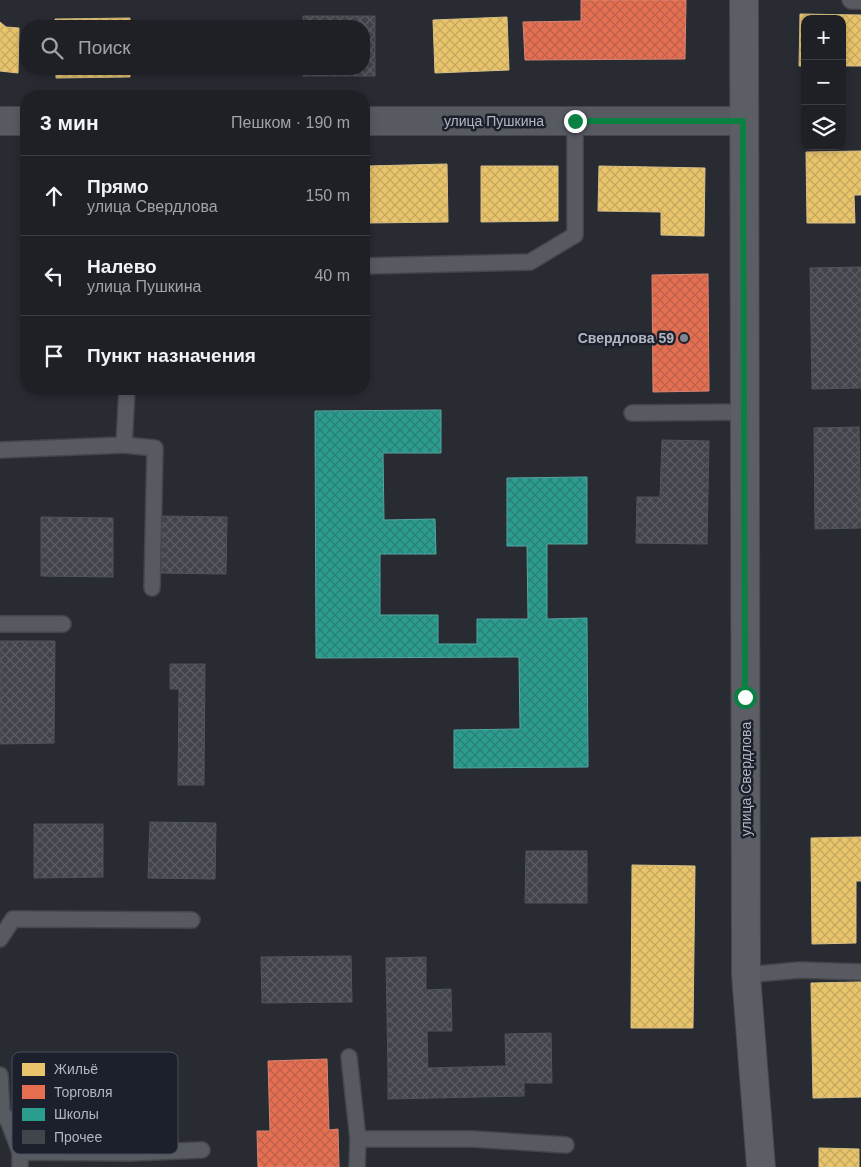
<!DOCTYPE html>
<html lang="ru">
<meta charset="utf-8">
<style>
:root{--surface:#1e2026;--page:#2b2d32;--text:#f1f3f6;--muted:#a1a3a7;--line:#3c3e43}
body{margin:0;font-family:Helvetica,sans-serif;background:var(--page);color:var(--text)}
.controls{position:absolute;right:15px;top:15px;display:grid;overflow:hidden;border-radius:10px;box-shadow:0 2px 8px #0003}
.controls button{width:45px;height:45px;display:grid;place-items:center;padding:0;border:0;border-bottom:1px solid var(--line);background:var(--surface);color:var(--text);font:25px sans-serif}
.stop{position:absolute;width:15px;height:15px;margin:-11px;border:4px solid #0b8043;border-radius:50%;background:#fff}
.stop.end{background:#0b8043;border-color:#fff;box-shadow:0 1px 5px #0008}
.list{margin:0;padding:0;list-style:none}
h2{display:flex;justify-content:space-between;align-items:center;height:65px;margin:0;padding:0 20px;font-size:21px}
h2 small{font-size:16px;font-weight:400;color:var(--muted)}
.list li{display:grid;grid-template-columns:32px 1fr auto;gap:15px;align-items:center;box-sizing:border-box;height:80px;padding:0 20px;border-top:1px solid var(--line)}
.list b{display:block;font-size:19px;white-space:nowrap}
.list p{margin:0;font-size:16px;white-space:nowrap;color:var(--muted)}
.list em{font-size:16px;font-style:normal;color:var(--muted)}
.icon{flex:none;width:28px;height:28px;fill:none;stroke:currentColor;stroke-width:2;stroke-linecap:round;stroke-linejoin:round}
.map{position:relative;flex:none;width:861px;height:1167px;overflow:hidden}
.search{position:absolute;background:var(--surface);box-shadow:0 2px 8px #0003;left:20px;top:20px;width:350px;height:55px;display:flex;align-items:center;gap:12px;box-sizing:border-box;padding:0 18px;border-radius:20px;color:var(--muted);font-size:19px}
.panel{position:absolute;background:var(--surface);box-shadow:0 2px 8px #0003;left:20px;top:90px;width:350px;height:305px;border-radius:20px}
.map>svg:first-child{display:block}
.homes{fill:url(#homes-cross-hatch);stroke:#d8c085}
.shops{fill:url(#shops-cross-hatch);stroke:#d78473}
.schools{fill:url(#schools-cross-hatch);stroke:#53a49f}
.building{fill:url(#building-cross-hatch);stroke:#4f535a}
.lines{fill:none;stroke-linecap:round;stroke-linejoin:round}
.lane-casing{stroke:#44464c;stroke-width:18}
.street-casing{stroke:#44464c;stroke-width:30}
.secondary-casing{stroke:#44464c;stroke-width:30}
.lane{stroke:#575a61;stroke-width:15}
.street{stroke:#575a61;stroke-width:28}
.secondary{stroke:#5c5e65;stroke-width:28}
.route{stroke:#0b8043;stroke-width:6}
.poi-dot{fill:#828590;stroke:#1c202c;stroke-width:2}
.labels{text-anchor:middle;stroke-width:5;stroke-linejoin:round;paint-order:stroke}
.street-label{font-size:14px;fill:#b2b6c3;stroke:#1c202c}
.poi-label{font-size:14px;font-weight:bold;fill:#b2b6c3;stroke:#1c202c;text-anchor:end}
.key{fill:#1c202c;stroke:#494d59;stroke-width:1}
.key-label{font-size:14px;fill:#b2b6c3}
</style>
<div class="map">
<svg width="861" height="1167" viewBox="0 0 861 1167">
<defs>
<pattern id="homes-cross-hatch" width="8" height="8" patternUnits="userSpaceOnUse" patternTransform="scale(1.25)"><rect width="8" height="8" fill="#e9c46a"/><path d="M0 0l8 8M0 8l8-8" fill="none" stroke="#c5a860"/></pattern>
<pattern id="shops-cross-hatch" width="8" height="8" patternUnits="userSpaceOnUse" patternTransform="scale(1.25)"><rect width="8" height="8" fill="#e76f51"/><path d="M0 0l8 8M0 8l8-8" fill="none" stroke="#ba614b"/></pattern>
<pattern id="schools-cross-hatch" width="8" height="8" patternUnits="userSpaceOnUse" patternTransform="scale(1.25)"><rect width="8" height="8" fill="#2a9d8f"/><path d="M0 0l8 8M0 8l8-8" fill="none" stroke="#2d7e76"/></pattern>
<pattern id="building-cross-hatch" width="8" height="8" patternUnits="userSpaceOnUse" patternTransform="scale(1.25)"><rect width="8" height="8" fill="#42444b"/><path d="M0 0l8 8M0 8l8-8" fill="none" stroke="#5b5d63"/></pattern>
</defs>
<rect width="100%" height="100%" fill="#282b32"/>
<g class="homes">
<polygon points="800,14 861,15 861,66 842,66 842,19 805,19 805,66 799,66"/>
<polygon points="507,17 509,70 435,73 433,20"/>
<polygon points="130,18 130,26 55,26 55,19"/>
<polygon points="0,22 6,27 19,28 18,73 0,71"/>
<polygon points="56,69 130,69 130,77 56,78"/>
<polygon points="861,151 861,195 854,195 855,223 807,223 806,152"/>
<polygon points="447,164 448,222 368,223 367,166"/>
<polygon points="481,166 558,166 558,221 481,222"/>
<polygon points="599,166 705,168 704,236 661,235 661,212 598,211"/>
<polygon points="861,837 861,881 856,881 856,943 812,944 811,838"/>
<polygon points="632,865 695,866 693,1028 631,1028"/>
<polygon points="861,982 861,1097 813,1098 811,983"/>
<polygon points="819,1148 859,1149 859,1167 819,1167"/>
</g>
<g class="shops">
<polygon points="581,0 686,0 685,59 525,60 523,22 581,21"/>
<polygon points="708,274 709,391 653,392 652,275"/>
<polygon points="327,1059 329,1130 338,1129 339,1167 258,1167 257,1131 270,1131 268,1061"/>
</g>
<polygon class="schools" points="441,410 441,453 383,453 384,520 435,519 436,554 380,554 380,615 438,615 438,644 477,644 477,619 528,619 527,546 507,546 507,478 587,477 587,544 547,544 547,619 587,618 588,767 454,768 454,730 520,729 519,657 316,658 315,411"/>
<g class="building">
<polygon points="303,16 375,16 375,76 303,76 303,69 364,69 364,26 303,26"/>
<polygon points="255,23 255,26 185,26 185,24"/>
<polygon points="186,69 255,69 256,73 186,74"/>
<polygon points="861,267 861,388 812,389 810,268"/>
<polygon points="859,427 861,528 815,529 814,428"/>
<polygon points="662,440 709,441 707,544 636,543 637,497 660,497"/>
<polygon points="161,516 227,517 226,574 160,573"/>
<polygon points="41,517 113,518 113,577 41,576"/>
<polygon points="0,641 55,641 54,743 0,744"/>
<polygon points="170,664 205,664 204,785 178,785 179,689 170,689"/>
<polygon points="150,822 216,823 215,879 148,878"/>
<polygon points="34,824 103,824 103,877 34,878"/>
<polygon points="526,851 587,851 587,903 525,903"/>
<polygon points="351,956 352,1002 262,1003 261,957"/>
<polygon points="426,957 426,990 451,989 452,1031 427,1031 428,1073 388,1074 386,958"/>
<polygon points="551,1033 552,1083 524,1083 524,1096 388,1099 388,1074 428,1073 428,1068 506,1066 505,1034"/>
</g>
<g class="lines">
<defs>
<g id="lane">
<polyline points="850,0 851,1 861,1"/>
<polyline points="364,266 530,262 575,235 575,121"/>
<polyline points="632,413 744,412"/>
<polyline points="124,445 155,448 152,588"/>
<polyline points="0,450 124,445 127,389"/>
<polyline points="0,624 63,624"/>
<polyline points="0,939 13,919 192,920"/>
<polyline points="746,975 799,970 861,972"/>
<polyline points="349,1057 358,1139 357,1167"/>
<polyline points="0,1075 2,1112 9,1123 20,1152"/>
<polyline points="358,1139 473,1139 566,1145"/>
<polyline points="20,1167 20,1152 130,1153 202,1150"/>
</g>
<g id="street">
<polyline points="0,121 26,121"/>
<polyline points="364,121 743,121"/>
</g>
<polyline id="secondary" points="744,0 746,975 761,1167"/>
</defs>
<use href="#lane" class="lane-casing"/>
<use href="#street" class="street-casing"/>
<use href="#secondary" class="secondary-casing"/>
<use href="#lane" class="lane"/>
<use href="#street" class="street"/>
<use href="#secondary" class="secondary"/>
</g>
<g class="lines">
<polyline class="route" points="575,121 743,121 745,697"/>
</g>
<circle class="poi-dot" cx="684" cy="338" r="5"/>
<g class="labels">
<g class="street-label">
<text x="494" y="126">улица Пушкина</text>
<text transform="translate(746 779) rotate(-90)" y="5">улица Свердлова</text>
</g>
<g class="poi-label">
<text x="674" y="343">Свердлова 59</text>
</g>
</g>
<rect x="12" y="1052" width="166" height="102" rx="8" class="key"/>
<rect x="22" y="1063" width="23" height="13" fill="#e9c46a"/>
<rect x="22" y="1085" width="23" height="14" fill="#e76f51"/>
<rect x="22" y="1108" width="23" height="13" fill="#2a9d8f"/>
<rect x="22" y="1130" width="23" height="14" fill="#42444b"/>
<g class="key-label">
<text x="54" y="1074">Жильё</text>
<text x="54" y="1097">Торговля</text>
<text x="54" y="1119">Школы</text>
<text x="54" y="1142">Прочее</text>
</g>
</svg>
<div class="controls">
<button>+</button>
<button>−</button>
<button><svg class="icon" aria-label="layers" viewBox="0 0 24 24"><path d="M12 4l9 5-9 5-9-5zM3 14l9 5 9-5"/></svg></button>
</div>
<div class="stop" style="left:745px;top:697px"></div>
<div class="stop end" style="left:575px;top:121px"></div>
<div class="search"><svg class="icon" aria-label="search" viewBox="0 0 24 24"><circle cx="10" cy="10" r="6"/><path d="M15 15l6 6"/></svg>Поиск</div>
<section class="panel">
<h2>3 мин<small>Пешком · 190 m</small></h2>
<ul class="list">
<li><svg class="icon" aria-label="ahead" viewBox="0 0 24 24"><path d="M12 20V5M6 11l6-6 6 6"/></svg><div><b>Прямо</b><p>улица Свердлова</p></div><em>150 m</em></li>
<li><svg class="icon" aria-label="left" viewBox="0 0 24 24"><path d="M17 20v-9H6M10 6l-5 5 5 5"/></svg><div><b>Налево</b><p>улица Пушкина</p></div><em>40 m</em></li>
<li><svg class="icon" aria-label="arrive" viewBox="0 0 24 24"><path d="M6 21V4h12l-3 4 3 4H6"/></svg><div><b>Пункт назначения</b></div></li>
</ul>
</section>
</div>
